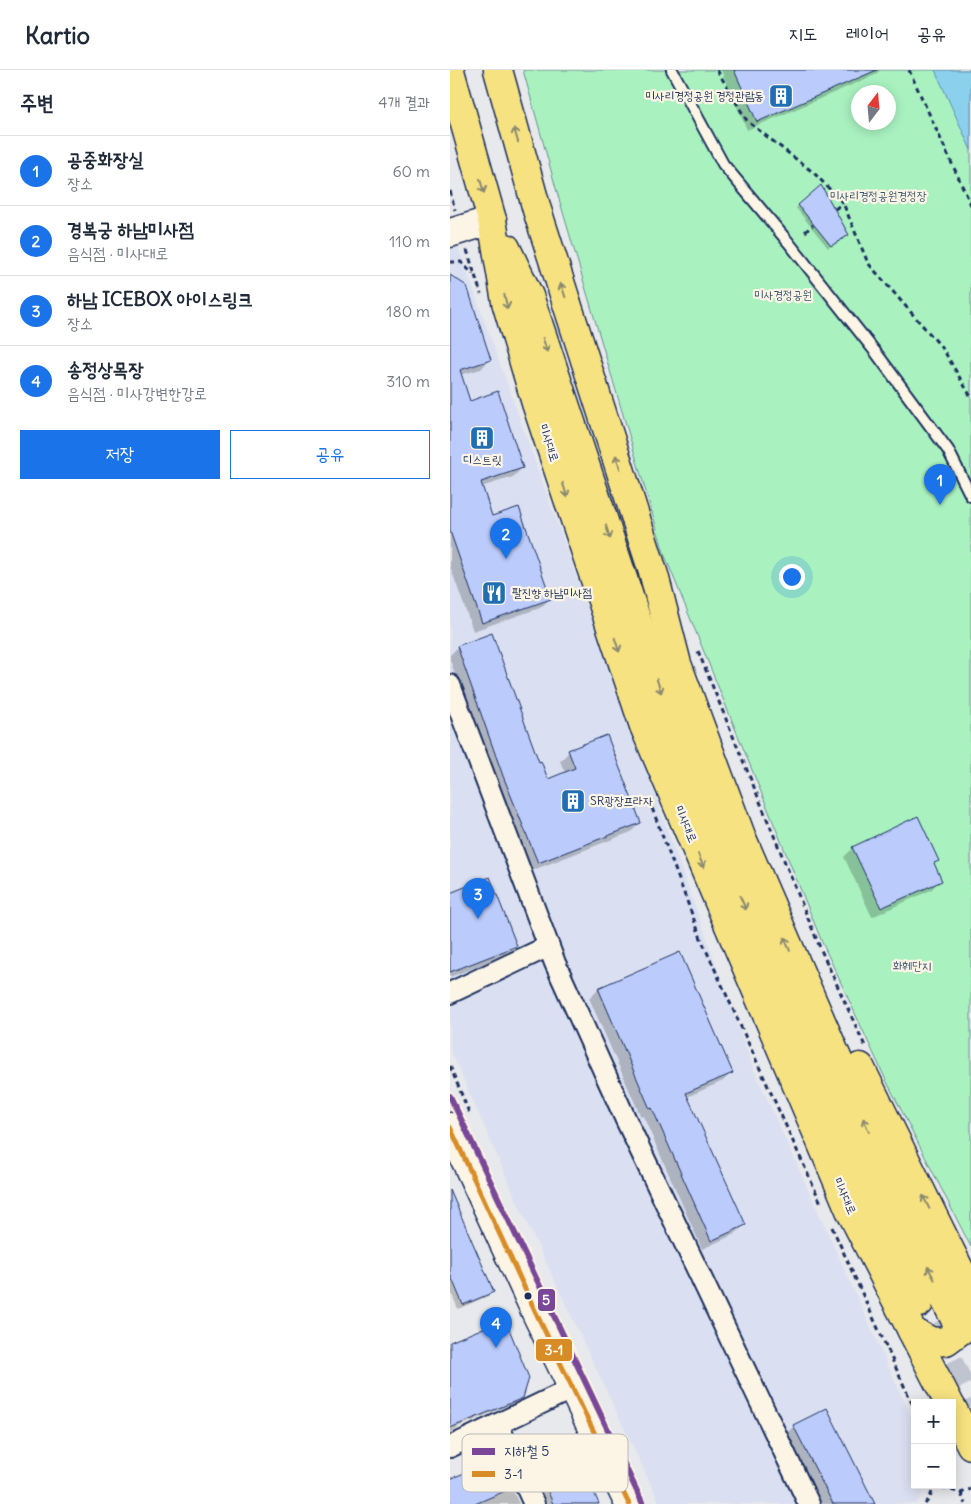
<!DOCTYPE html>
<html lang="ko">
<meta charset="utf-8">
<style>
:root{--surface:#fff;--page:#f6f6f7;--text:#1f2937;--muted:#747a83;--line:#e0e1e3;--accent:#1a73e8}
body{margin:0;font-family:Delius,"Poor Story",sans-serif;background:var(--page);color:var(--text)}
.controls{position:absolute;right:15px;bottom:15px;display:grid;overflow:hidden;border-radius:0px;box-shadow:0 2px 12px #0003}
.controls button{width:45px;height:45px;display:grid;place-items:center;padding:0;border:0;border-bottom:1px solid var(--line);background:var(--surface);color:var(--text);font:25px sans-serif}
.compass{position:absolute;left:401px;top:15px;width:45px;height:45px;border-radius:50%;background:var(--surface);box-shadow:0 2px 12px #0003;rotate:16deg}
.you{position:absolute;left:341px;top:506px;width:18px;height:18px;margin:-12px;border:4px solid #fff;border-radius:50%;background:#1a73e8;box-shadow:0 0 0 8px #1a73e833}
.badge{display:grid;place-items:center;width:32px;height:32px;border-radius:50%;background:var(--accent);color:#fff;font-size:16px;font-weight:700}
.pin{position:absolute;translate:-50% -41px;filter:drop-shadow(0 1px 2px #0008)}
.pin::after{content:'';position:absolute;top:26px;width:18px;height:15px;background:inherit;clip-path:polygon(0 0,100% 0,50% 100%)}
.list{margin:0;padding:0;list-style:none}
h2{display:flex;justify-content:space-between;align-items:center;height:65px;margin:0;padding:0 20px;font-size:21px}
h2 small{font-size:16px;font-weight:400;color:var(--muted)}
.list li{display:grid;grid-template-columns:32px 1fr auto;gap:15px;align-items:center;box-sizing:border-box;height:70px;padding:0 20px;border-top:1px solid var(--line)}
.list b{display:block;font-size:19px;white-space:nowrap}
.list p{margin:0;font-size:16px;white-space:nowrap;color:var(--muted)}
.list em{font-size:16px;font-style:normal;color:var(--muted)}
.actions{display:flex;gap:10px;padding:15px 20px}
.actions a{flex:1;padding:11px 0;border:1px solid var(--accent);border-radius:0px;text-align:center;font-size:18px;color:var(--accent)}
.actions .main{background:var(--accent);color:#fff}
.map{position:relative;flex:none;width:521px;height:1434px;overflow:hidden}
header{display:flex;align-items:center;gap:30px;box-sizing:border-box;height:70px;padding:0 25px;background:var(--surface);border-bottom:1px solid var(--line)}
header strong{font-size:24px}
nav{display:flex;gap:28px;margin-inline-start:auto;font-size:18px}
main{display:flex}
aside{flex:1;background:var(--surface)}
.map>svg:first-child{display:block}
.built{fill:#dae0f1}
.green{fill:#a9f2c0;stroke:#62908f;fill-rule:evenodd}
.water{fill:#8bd1ed;stroke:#5e90b4}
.shadow{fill:#0003}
.building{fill:#bbccfc;stroke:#1b2f5e}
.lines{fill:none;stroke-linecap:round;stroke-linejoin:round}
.primary-tunnel{stroke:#bfc4d0;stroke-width:28;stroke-dasharray:28 14;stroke-linecap:butt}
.lane-casing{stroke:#1b2f5e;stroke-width:14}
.street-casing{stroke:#1b2f5e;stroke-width:24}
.secondary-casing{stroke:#1b2f5e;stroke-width:31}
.primary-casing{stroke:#1b2f5e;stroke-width:31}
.path{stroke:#1b2f5e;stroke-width:3;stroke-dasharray:5 4;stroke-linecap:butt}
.lane{stroke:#fcf5e5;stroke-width:10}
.street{stroke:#fcf5e5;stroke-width:20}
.secondary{stroke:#fcf5e5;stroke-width:28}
.primary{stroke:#f7e281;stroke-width:28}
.bus-1-casing{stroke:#fcf5e5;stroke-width:9}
.bus-1{stroke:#d88c26;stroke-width:5}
.metro-1-casing{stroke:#fcf5e5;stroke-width:10}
.metro-1{stroke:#794698;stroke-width:6}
.oneway{stroke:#898870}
.bus-dot{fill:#1b2f5e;stroke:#fcf5e5;stroke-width:2}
.labels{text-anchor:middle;stroke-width:4.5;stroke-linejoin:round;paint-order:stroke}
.poi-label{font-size:12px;fill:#1b2f5e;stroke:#fcf5e5;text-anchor:start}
.park-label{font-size:12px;fill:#375672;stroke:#fcf5e5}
.street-label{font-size:12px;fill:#1b2f5e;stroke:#fcf5e5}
.key{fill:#fcf5e5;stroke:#b8babc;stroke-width:1}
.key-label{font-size:14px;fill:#1b2f5e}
.line-badge{stroke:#fcf5e5;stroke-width:2}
.badge-label{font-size:14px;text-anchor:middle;font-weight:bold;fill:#fff}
</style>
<header>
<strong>Kartio</strong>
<nav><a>지도</a><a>레이어</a><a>공유</a></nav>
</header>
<main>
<aside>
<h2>주변<small>4개 결과</small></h2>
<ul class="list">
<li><span class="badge">1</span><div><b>공중화장실</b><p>장소</p></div><em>60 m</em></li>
<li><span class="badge">2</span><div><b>경복궁 하남미사점</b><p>음식점 · 미사대로</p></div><em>110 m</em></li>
<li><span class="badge">3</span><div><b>하남 ICEBOX 아이스링크</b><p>장소</p></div><em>180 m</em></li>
<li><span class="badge">4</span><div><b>송정상목장</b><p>음식점 · 미사강변한강로</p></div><em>310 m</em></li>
</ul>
<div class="actions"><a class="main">저장</a><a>공유</a></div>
</aside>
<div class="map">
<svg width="521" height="1434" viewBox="0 0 521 1434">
<rect width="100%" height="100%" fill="#e8e9ec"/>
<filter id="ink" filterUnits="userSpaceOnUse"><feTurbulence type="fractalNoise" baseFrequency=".02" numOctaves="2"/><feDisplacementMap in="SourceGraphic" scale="10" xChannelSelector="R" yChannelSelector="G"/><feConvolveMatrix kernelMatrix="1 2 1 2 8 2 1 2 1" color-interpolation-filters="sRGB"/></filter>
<g filter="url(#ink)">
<polygon class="built" points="0,155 304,1000 465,1355 465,1415 477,1415 467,1434 210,1434 66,1129 0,979"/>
<path class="green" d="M73,0h448v1177l-86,-169 -63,-136 -157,-386 -108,-364zM408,22h30v30h-30z"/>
<polygon class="water" points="485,0 521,0 521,80"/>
<g class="shadow">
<polygon points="271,0 430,0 425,5 297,60"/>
<polygon points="370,117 395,167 378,178 346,138"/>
<polygon points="0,207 40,289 31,299 10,305 19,332 72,398 63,407 31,417 41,447 100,529 90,538 23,561 0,496"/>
<polygon points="8,577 88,693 97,710 115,703 110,691 119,682 190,753 181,762 78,802 45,715 0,590 0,585"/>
<polygon points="403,778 487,790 483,795 490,810 481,820 422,847 394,787"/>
<polygon points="0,824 66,876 57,885 0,907"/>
<polygon points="229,884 282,1002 273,1011 237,1027 294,1155 285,1164 252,1179 193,1046 191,1047 139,928 148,919"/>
<polygon points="0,1123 43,1222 38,1226 8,1239 0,1220"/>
<polygon points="0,1274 71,1327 66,1332 8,1357 8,1358 3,1362 0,1364"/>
<polygon points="344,1356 424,1434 370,1434 335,1365"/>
<polygon points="72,1375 148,1434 97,1434 85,1406 79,1409 67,1380"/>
<polygon points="49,1390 69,1434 0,1434 0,1410"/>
</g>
<g class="building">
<polygon points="284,0 427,0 307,52"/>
<polygon points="371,115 399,165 381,176 348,135"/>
<polygon points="0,205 17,216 41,290 10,300 20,331 48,321 73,398 31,412 42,446 69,437 101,529 32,553 0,461"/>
<polygon points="42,563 89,692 91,691 98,709 125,698 118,680 157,665 191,753 88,793 53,706 7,576"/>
<polygon points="468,746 489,791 484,793 492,811 431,838 402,777"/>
<polygon points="40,807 67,876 0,902 0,823"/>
<polygon points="230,882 283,1003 236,1023 296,1155 261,1171 202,1038 200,1039 148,918"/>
<polygon points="0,1120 44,1222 13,1235 0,1204"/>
<polygon points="55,1249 79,1308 73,1328 0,1358 0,1272"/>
<polygon points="377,1338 425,1434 383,1434 343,1355"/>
<polygon points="95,1364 111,1369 122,1396 131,1392 149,1434 103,1434 90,1402 84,1405 72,1379 73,1378 71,1374"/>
<polygon points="50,1388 62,1418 25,1434 0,1434 0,1409"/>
</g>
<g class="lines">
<g class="primary-tunnel">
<polyline points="504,1247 521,1282"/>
<polyline points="480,1255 521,1337"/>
</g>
<defs>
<polyline id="lane" points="222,0 273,94 339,173 427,284 498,380 521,426"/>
<g id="street">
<polyline points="0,615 105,893 176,1050 359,1434"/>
<polyline points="0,923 99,876"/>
<polyline points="48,1355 84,1434"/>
<polyline points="0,1377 123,1318"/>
</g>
<g id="secondary">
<polyline points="0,163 42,150"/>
<polyline points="0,1057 88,1247 179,1434"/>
</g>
<g id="primary">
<polyline points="48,0 87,140 204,505 227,594 291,766 475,1191 504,1247"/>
<polyline points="0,1 42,150 56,232 86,333 194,656 400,1140 499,1333"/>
<polyline points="56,178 79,226 218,644 271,782 454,1202 469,1233"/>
<polyline points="410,997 521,1223"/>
<polyline points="462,1261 482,1272 496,1271 515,1257 521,1243 520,1235"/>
<polyline points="502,1338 521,1375"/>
</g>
</defs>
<use href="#lane" class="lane-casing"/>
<use href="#street" class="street-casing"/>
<use href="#secondary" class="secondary-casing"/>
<use href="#primary" class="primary-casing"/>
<g class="path">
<polyline points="267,0 297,51 364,103 393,133 418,193 493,279 521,327"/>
<polyline points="459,0 521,135"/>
<polyline points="0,121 5,140"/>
<polyline points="385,139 393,133"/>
<polyline points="355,162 363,155"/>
<polyline points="17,180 31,224"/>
<polyline points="0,192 11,192 23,204"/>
<polyline points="248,581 371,880 415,976"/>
<polyline points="199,730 252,871 371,1133"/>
<polyline points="0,996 20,1045"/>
<polyline points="382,1157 465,1340"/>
<polyline points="484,1415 511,1423 521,1419"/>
<polyline points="511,1423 515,1434"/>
<polyline points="475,1434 480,1428 484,1415"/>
</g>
<use href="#lane" class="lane"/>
<use href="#street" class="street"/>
<use href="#secondary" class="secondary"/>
<use href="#primary" class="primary"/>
<defs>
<polyline id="bus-1" points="0,1057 88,1247 179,1434"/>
</defs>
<use href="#bus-1" class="bus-1-casing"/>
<use href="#bus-1" class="bus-1"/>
<defs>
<polyline id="metro-1" points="0,1026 193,1434"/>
</defs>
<use href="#metro-1" class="metro-1-casing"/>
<use href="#metro-1" class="metro-1"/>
</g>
<defs><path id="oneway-shaft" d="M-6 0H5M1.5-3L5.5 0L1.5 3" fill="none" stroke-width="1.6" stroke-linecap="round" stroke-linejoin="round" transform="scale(1.25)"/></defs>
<g class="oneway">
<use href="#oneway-shaft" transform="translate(66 65) rotate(-106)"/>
<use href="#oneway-shaft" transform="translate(32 116) rotate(74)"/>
<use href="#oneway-shaft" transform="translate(113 220) rotate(-108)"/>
<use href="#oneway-shaft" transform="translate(56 232) rotate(77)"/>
<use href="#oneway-shaft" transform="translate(95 275) rotate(72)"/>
<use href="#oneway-shaft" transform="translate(168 392) rotate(-108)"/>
<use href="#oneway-shaft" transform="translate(115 420) rotate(72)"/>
<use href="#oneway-shaft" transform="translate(158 462) rotate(72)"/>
<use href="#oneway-shaft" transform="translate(167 575) rotate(72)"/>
<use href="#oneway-shaft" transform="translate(209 616) rotate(72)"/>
<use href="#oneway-shaft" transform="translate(251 791) rotate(67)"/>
<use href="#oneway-shaft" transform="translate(293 833) rotate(66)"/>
<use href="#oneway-shaft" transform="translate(337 874) rotate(-113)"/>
<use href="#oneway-shaft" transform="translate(416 1055) rotate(-113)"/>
<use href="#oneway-shaft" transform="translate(476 1132) rotate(-116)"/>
<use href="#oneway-shaft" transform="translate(481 1203) rotate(-118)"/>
</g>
</g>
<defs>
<symbol id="building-square" viewBox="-11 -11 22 22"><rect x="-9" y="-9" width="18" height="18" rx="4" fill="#1f6fb2" stroke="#fcf5e5"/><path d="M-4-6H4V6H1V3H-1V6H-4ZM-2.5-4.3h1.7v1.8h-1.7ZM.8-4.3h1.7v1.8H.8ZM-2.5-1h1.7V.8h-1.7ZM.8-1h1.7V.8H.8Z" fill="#fff"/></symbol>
<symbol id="restaurant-square" viewBox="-11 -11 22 22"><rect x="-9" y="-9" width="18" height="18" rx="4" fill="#1f6fb2" stroke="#fcf5e5"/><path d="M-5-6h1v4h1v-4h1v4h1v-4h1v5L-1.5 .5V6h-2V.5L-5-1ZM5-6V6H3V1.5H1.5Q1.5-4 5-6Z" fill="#fff"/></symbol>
</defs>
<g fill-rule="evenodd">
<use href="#building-square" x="317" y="12" width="28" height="28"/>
<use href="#building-square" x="18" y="354" width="28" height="28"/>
<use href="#restaurant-square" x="30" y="509" width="28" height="28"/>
<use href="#building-square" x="109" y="717" width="28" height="28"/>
</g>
<circle class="bus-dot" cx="78" cy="1226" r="4.5"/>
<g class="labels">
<g class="poi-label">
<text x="314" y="30" text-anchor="end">미사리경정공원 경정관람동</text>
<text x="32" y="394" text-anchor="middle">디스트릿</text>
<text x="62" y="527">팔진향 하남미사점</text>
<text x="140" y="735">SR광장프라자</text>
</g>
<g class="park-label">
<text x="428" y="130">미사리경정공원경정장</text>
<text x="333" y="229">미사경정공원</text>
<text x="462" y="900">화훼단지</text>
</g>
<g class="street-label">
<text transform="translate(99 373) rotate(72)" y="4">미사대로</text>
<text transform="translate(236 754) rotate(67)" y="4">미사대로</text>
<text transform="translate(395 1126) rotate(66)" y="4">미사대로</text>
</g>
</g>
<rect x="12" y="1364" width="166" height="58" rx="8" class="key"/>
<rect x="22" y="1378" width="23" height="7" fill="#794698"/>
<rect x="22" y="1401" width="23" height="6" fill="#d88c26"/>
<g class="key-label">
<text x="54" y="1386">지하철 5</text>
<text x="54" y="1409">3-1</text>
</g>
<g class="line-badge">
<rect x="87" y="1218" width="19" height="24" rx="5" fill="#794698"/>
<rect x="85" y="1268" width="38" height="24" rx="5" fill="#d88c26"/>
</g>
<g class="badge-label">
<text x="96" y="1235">5</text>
<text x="104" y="1285">3-1</text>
</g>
</svg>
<div class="controls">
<button>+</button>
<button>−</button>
</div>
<svg class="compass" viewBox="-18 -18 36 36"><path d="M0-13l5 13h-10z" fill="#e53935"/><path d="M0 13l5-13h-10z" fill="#747a83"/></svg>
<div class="you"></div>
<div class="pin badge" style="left:490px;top:435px">1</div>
<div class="pin badge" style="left:56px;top:489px">2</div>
<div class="pin badge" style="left:28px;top:849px">3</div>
<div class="pin badge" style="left:46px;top:1278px">4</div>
</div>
</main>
